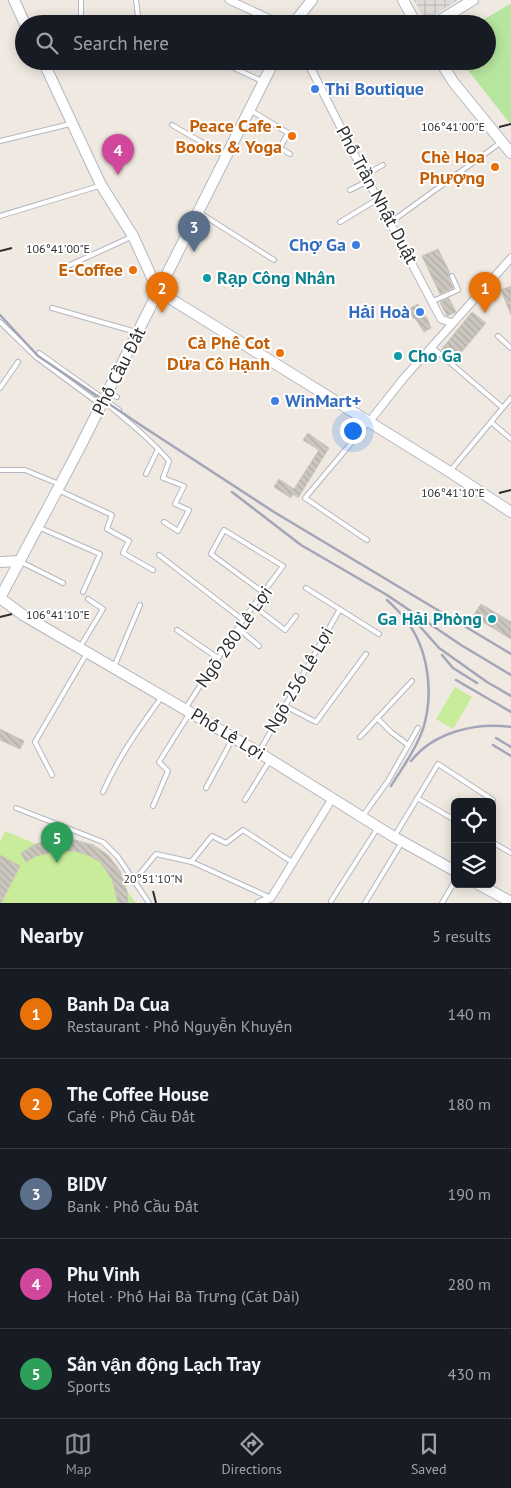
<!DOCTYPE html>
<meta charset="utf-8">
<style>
:root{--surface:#171b24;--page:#20242c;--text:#f1f3f6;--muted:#9ea1a6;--line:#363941;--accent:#8c9099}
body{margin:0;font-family:"PT Sans",sans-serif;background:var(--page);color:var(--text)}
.controls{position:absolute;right:15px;bottom:15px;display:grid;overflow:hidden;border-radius:8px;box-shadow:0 2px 12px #0003}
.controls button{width:45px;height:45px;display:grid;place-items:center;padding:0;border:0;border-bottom:1px solid var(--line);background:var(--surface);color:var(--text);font:25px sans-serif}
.you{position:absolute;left:352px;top:430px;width:18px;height:18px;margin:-12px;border:4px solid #fff;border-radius:50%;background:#1a73e8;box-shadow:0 0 0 8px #1a73e833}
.badge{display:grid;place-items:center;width:32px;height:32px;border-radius:50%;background:var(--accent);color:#fff;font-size:16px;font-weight:700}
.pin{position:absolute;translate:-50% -41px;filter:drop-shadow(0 1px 2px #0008)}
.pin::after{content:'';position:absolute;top:26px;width:18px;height:15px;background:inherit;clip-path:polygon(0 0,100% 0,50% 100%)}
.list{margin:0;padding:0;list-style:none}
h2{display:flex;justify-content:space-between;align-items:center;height:65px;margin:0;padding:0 20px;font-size:21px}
h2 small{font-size:16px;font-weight:400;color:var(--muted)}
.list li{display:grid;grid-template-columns:32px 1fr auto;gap:15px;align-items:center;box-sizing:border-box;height:90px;padding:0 20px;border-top:1px solid var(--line)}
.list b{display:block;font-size:19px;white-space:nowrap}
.list p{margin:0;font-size:16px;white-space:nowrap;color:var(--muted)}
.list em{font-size:16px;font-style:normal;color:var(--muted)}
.icon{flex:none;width:28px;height:28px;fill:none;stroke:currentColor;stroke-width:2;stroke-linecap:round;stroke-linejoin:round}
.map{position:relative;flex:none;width:511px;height:903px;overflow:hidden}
.search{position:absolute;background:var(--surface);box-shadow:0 2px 12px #0003;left:15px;right:15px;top:15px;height:55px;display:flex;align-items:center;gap:12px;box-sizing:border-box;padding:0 18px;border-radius:28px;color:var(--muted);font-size:19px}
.sheet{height:515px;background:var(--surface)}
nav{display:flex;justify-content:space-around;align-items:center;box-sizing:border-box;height:70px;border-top:1px solid var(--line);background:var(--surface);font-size:14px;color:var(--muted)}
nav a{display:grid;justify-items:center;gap:2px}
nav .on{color:var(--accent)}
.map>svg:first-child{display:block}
.park{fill:#b6e59e}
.pitch{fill:#c9ec9a}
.plaza{fill:url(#plaza-grid)}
.building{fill:url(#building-back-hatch);stroke:#cbc5ba}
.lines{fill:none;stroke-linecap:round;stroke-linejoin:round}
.service-casing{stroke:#b4b7c1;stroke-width:6}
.minor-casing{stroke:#b4b7c1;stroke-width:9}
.secondary-casing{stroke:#b4b7c1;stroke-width:12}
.service{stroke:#fff;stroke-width:4}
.minor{stroke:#fff;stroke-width:7}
.secondary{stroke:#fff;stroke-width:10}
.rail{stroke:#a3a6b8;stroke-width:2.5}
.ticks{fill:none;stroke:#2e2e2e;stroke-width:2}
.shop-dot{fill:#3f7fe0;stroke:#fff;stroke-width:2}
.food-dot{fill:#e8710a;stroke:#fff;stroke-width:2}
.culture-dot{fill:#0f9aa8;stroke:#fff;stroke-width:2}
.labels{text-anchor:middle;stroke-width:4;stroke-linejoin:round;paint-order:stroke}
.shop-label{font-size:18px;font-weight:bold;fill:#366cbe;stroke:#fff;text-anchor:start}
.food-label{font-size:18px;font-weight:bold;fill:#c56008;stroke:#fff;text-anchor:end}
.street-label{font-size:18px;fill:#2e2e2e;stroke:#fff}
.culture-label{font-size:18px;font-weight:bold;fill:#0d838f;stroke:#fff;text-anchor:start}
.ticks-label{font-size:12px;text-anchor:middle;fill:#2e2e2e;stroke:#fff;stroke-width:4;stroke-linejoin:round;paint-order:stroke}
</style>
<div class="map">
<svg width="511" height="903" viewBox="0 0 511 903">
<defs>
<pattern id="plaza-grid" width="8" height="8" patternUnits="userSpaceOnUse" patternTransform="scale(1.25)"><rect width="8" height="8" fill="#dfdcd8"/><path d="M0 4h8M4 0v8" fill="none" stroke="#c0bdba"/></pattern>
<pattern id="building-back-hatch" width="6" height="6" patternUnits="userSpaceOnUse" patternTransform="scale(1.25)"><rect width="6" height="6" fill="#cbc7bf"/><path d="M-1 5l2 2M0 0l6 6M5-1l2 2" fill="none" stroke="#afaba4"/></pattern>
</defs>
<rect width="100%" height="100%" fill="#efe9e1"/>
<polygon class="park" points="510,4 511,5 511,125 461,61 487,61 487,24 476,24"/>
<g class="pitch">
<polygon points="455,687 472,697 453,729 436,719"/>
<polygon points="5,831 36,844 54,839 75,840 93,845 120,871 127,891 136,903 0,903 0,842"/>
</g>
<polygon class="plaza" points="414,0 458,0 436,14 427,17 422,14"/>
<g class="building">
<polygon points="438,249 450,273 448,277 453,288 440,294 422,256"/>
<polygon points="511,286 511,315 501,290"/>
<polygon points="449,298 456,312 447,316 440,302"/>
<polygon points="418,304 428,320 431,328 424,332 415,318 414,319 409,309"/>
<polygon points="472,312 486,323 454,361 441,350"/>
<polygon points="308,433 329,448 298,498 293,494 291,498 274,487 279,479 294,489 319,450 303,440"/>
<polygon points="481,604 511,622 511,639 473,616"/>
<polygon points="0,729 24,741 20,749 0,740"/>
<polygon points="54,839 75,840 93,845 108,855 120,871 127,891 128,903 118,903 112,879 100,862 90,856 75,851 56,851 36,856 26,862 21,853 36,844"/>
<polygon points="0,855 20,866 1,903 0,903"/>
</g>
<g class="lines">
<defs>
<g id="service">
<polyline points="81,0 81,24"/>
<polyline points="136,0 139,24"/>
<polyline points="219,61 262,81"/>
<polyline points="250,110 288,133 280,148 290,154"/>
<polyline points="172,125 224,155"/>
<polyline points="0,141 70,124"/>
<polyline points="365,175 383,165"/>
<polyline points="350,190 368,181"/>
<polyline points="200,213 274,260"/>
<polyline points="0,216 99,186"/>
<polyline points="340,222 378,199"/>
<polyline points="391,222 500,143"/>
<polyline points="70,265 131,237"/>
<polyline points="433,301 458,290 452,276"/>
<polyline points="52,308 136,332"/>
<path d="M0,322l36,35 65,48 6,-1c22,18 44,36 62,57l-6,17 21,8 -9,18 14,6 -11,21 -14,-9"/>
<polyline points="498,336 511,348"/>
<polyline points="433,348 503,408"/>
<polyline points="39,353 119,410"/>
<polyline points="0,388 18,362"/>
<polyline points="108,392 117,397"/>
<polyline points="491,422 511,439"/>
<polyline points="0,470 25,470 59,484"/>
<polyline points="451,470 511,398"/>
<polyline points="146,474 158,449"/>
<polyline points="58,490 112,515 107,529 129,541 123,553 153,570"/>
<polyline points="38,527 100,554 83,592"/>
<polyline points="367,540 305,498 369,422"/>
<polyline points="159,555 243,620"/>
<polyline points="21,562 63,583"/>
<polyline points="306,588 379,634"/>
<polyline points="254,606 285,630 296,616"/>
<polyline points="238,628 259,646"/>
<polyline points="177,630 218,658"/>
<polyline points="80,647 103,609 88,599"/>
<polyline points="114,667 140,605"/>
<polyline points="285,706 316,722 366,654"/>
<polyline points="185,709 243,620 283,566 224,530 211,554 264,593"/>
<polyline points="377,718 391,732 408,745"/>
<polyline points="360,737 412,681"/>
<polyline points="259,752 340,609"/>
<polyline points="52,775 35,742 87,653"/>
<polyline points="206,788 233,738"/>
<path d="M103,792c16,-36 35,-62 58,-94"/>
<polyline points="417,798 455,820"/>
<polyline points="245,800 270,760"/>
<polyline points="153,806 168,771 159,762 189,714"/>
<polyline points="16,808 103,842 118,857 149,903"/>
<polyline points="362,817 388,781 418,728"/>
<polyline points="394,837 438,764 493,800 492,803"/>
<polyline points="492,842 511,853"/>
<polyline points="191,862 212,836 226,843 243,830 292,862"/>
<polyline points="134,881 156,854 192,862 271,898"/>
<polyline points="331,901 377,829"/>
<polyline points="365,903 402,842"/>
<polyline points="442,903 455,881"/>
</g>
<g id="minor">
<polyline points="229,0 281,24"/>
<polyline points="307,61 365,175 441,319 452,323"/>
<polyline points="369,422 403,379 511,258"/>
<polyline points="259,903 271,898 332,799"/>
</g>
<g id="secondary">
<polyline points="14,0 25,24"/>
<polyline points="403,0 416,24"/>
<polyline points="293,24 312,0"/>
<polyline points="434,24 473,0"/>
<polyline points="43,61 101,185 133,236 158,291"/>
<polyline points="440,61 454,83 511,153"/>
<polyline points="158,291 450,472 511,512"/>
<polyline points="0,562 19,561"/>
<polyline points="0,598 78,451 274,61"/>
<polyline points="0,598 23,615 258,752 394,837 455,871"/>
<polyline points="478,884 511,902"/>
</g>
</defs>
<use href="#service" class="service-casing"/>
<use href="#minor" class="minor-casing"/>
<use href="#secondary" class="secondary-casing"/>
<use href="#service" class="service"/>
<use href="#minor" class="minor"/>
<use href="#secondary" class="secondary"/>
<g class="rail">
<polyline points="0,315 38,356 139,424 274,512 511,654"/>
<polyline points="232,492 301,545 387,595 461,645 511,675"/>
<path d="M387,600c7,7 14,13 19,20 23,30 28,74 17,109 -7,21 -21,39 -32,57"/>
<polyline points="409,614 439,648 487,682 511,696"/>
<polyline points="442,655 453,668 477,683"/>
<polyline points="456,680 511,712"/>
<polyline points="496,738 511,747"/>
<polyline points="493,745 511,756"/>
<path d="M411,761c23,-29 65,-39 100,-34"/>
</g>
</g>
<path class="ticks" d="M499,127l12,-3M0,251l12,-3M499,493l12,-3M0,617l12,-3M153,891l3,12"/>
<g class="shop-dot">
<circle cx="315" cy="89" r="5"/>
<circle cx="356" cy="245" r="5"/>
<circle cx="420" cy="312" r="5"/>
<circle cx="275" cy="401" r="5"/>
</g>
<g class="food-dot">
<circle cx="292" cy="136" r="5"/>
<circle cx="495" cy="167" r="5"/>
<circle cx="133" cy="270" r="5"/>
<circle cx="280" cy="353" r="5"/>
</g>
<g class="culture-dot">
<circle cx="207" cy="278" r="5"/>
<circle cx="398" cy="356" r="5"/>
<circle cx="492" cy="619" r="5"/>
</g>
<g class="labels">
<g class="shop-label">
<text x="325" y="95">Thi Boutique</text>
<text x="346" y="251" text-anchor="end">Chợ Ga</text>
<text x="410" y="318" text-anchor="end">Hải Hoà</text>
<text x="285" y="407">WinMart+</text>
</g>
<g class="food-label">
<text x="282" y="132">Peace Cafe -<tspan x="282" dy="21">Books &amp; Yoga</tspan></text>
<text x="485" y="163">Chè Hoa<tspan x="485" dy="21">Phượng</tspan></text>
<text x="123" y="276">E-Coffee</text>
<text x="270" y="349">Cà Phê Cot<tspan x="270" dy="21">Dửa Cô Hạnh</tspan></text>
</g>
<g class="street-label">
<text transform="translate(377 195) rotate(62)" y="6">Phố Trần Nhật Duật</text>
<text transform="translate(119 371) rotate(-63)" y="6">Phố Cầu Đất</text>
<text transform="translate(234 637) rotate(-55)" y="6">Ngõ 280 Lê Lợi</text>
<text transform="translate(299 680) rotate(-60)" y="6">Ngõ 256 Lê Lợi</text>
<text transform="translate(228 734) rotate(31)" y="6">Phố Lê Lợi</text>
</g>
<g class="culture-label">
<text x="217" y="284">Rạp Công Nhân</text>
<text x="408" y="362">Cho Ga</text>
<text x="482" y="625" text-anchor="end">Ga Hải Phòng</text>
</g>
</g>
<g class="ticks-label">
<text x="453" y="131">106°41'00"E</text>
<text x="58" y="253">106°41'00"E</text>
<text x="453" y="497">106°41'10"E</text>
<text x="58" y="619">106°41'10"E</text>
<text x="153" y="883">20°51'10"N</text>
</g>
</svg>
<div class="controls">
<button><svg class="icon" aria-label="locate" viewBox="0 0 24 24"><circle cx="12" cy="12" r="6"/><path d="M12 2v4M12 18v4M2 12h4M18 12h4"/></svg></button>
<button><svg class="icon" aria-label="layers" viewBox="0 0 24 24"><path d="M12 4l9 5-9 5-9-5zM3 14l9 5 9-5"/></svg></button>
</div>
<div class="you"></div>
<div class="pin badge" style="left:485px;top:313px;background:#e8710a">1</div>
<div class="pin badge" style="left:162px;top:313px;background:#e8710a">2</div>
<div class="pin badge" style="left:194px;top:252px;background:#5c6f8a">3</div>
<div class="pin badge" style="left:118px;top:175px;background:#d1479c">4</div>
<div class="pin badge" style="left:57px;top:863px;background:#2e9e5b">5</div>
<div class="search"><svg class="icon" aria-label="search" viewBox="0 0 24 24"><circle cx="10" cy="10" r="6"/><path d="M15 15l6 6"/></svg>Search here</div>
</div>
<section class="sheet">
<h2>Nearby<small>5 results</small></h2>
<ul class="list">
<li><span class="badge" style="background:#e8710a">1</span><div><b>Banh Da Cua</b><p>Restaurant · Phố Nguyễn Khuyến</p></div><em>140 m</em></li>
<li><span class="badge" style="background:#e8710a">2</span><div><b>The Coffee House</b><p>Café · Phố Cầu Đất</p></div><em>180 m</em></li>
<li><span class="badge" style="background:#5c6f8a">3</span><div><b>BIDV</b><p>Bank · Phố Cầu Đất</p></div><em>190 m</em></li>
<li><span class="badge" style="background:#d1479c">4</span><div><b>Phu Vinh</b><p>Hotel · Phố Hai Bà Trưng (Cát Dài)</p></div><em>280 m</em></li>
<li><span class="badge" style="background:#2e9e5b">5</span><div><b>Sân vận động Lạch Tray</b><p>Sports</p></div><em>430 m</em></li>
</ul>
</section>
<nav>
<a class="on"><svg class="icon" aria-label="map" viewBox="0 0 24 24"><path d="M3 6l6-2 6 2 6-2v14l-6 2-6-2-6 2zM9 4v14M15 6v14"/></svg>Map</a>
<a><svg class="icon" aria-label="directions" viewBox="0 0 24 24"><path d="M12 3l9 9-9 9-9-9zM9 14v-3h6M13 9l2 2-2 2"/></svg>Directions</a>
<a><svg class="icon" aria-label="saved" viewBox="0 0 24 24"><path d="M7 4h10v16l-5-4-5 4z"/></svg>Saved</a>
</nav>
